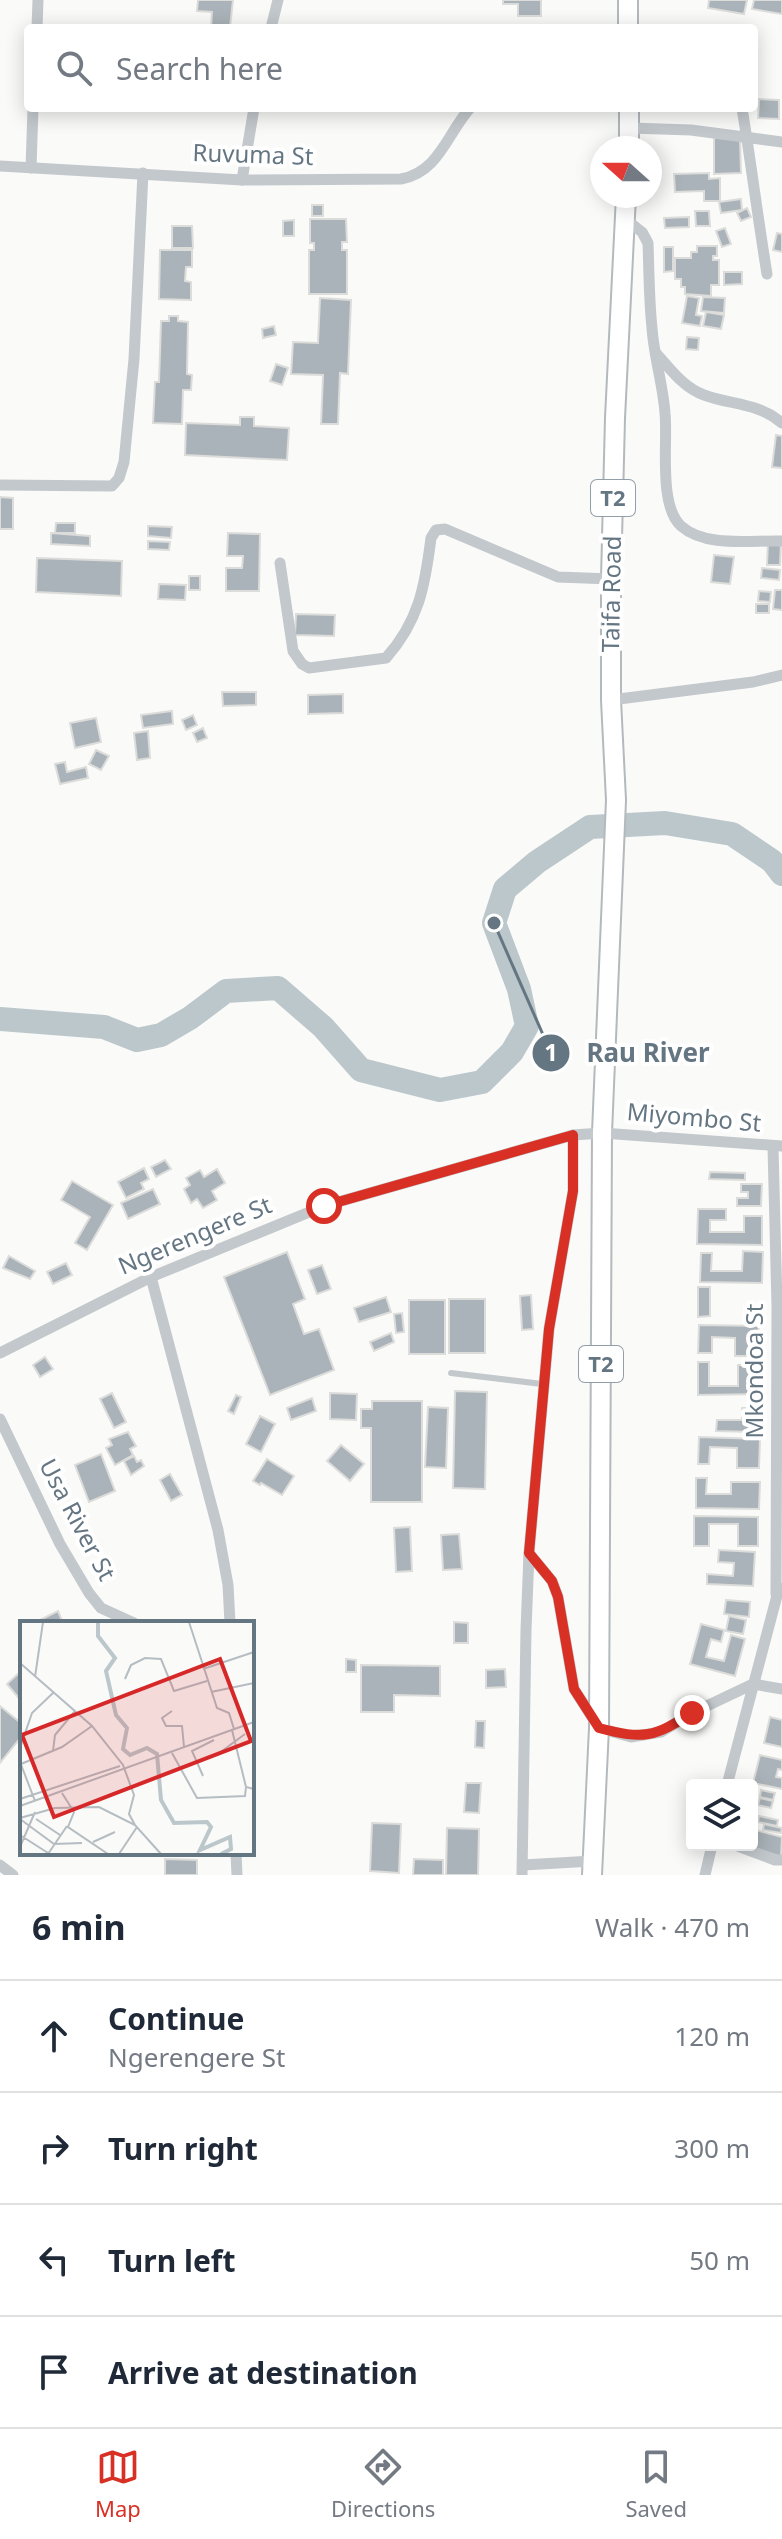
<!DOCTYPE html>
<meta charset="utf-8">
<style>
:root{--surface:#fff;--page:#f6f6f7;--text:#1f2937;--muted:#747a83;--line:#e0e1e3;--accent:#d93025}
body{margin:0;font-family:"Noto Sans",sans-serif;background:var(--page);color:var(--text)}
.controls{position:absolute;right:24px;bottom:24px;display:grid;overflow:hidden;border-radius:8px;box-shadow:0 4px 20px #0003}
.controls button{width:72px;height:72px;display:grid;place-items:center;padding:0;border:0;border-bottom:2px solid var(--line);background:var(--surface);color:var(--text);font:40px sans-serif}
.compass{position:absolute;left:590px;top:136px;width:72px;height:72px;border-radius:50%;background:var(--surface);box-shadow:0 4px 20px #0003;rotate:291deg}
.stop{position:absolute;width:24px;height:24px;margin:-18px;border:6px solid #d93025;border-radius:50%;background:#fff}
.stop.end{background:#d93025;border-color:#fff;box-shadow:0 2px 8px #0008}
.list{margin:0;padding:0;list-style:none}
h2{display:flex;justify-content:space-between;align-items:center;height:104px;margin:0;padding:0 32px;font-size:34px}
h2 small{font-size:26px;font-weight:400;color:var(--muted)}
.list li{display:grid;grid-template-columns:52px 1fr auto;gap:24px;align-items:center;box-sizing:border-box;height:112px;padding:0 32px;border-top:2px solid var(--line)}
.list b{display:block;font-size:30px;white-space:nowrap}
.list p{margin:0;font-size:26px;white-space:nowrap;color:var(--muted)}
.list em{font-size:26px;font-style:normal;color:var(--muted)}
.icon{flex:none;width:44px;height:44px;fill:none;stroke:currentColor;stroke-width:2;stroke-linecap:round;stroke-linejoin:round}
.map{position:relative;flex:none;width:782px;height:1875px;overflow:hidden}
.search{position:absolute;background:var(--surface);box-shadow:0 4px 20px #0003;left:24px;right:24px;top:24px;height:88px;display:flex;align-items:center;gap:20px;box-sizing:border-box;padding:0 28px;border-radius:8px;color:var(--muted);font-size:30px}
.sheet{height:552px;background:var(--surface)}
nav{display:flex;justify-content:space-around;align-items:center;box-sizing:border-box;height:112px;border-top:2px solid var(--line);background:var(--surface);font-size:22px;color:var(--muted)}
nav a{display:grid;justify-items:center;gap:4px}
nav .on{color:var(--accent)}
.map>svg:first-child{display:block}
.lines{fill:none;stroke-linecap:round;stroke-linejoin:round}
.river{stroke:#bbc7cb;stroke-width:24}
.building{fill:#aab3b9;stroke:#dcdcda;stroke-width:2}
.trunk-casing{stroke:#b4b9bd;stroke-width:22}
.service{stroke:#c3c8cc;stroke-width:6}
.minor{stroke:#c3c8cc;stroke-width:11}
.trunk{stroke:#fff;stroke-width:18}
.route{stroke:#d93025;stroke-width:10}
.labels{text-anchor:middle;stroke-width:8;stroke-linejoin:round;paint-order:stroke}
.shield{fill:#fff;stroke:#939fa8;stroke-width:2}
.shield-label{font-size:22px;font-weight:bold;fill:#657683}
.street-label{font-size:24px;fill:#657683;stroke:#fff}
.inset-river{fill:none;stroke:#bbc7cb;stroke-width:4}
.inset-road{fill:none;stroke:#b5bdc2;stroke-width:2}
.view{fill:#d62828;fill-opacity:0.15;stroke:#d62828;stroke-width:4}
.inset-edge{fill:none;stroke:#657683;stroke-width:4}
.leader{fill:none;stroke:#657683;stroke-width:3}
.callout-dot{fill:#657683;stroke:#fff;stroke-width:3}
.mark-label{font-size:24px;text-anchor:middle;font-weight:bold;fill:#fff}
.callout-label{font-size:26px;text-anchor:middle;font-weight:bold;fill:#657683;stroke:#fff;stroke-width:8;stroke-linejoin:round;paint-order:stroke}
</style>
<div class="map">
<svg width="782" height="1875" viewBox="0 0 782 1875">
<rect width="100%" height="100%" fill="#fafaf8"/>
<g class="lines">
<polyline class="river" points="0,1019 104,1027 137,1040 161,1035 190,1018 226,991 278,988 323,1027 361,1070 440,1090 482,1082 512,1052 527,1026 519,989 494,923 505,889 537,862 590,827 665,823 732,834 772,861 782,874"/>
</g>
<g class="building">
<polygon points="198,0 233,0 230,28 211,28 212,12 197,11"/>
<polygon points="503,0 541,0 541,16 518,16 518,4 503,4"/>
<polygon points="709,0 747,0 744,14 708,8"/>
<polygon points="754,0 782,0 782,14 752,9"/>
<polygon points="759,99 779,100 779,119 758,118"/>
<polygon points="714,138 740,138 741,173 714,174"/>
<polygon points="709,173 709,179 720,178 720,201 704,201 704,191 675,192 674,174"/>
<polygon points="741,199 742,210 721,213 719,202"/>
<rect x="312" y="205" width="11" height="11"/>
<polygon points="747,208 751,217 741,221 737,213"/>
<polygon points="695,211 709,211 710,226 696,226"/>
<polygon points="689,217 689,227 665,228 664,218"/>
<polygon points="310,219 346,219 347,242 342,242 342,250 347,250 347,294 309,294 309,250 314,250 314,243 310,243"/>
<polygon points="294,220 294,236 283,236 283,221"/>
<polygon points="172,226 192,226 193,248 172,248"/>
<polygon points="725,228 731,244 722,247 716,231"/>
<polygon points="777,233 782,234 782,252 773,250"/>
<polygon points="697,246 717,246 717,256 713,256 713,260 719,260 719,285 711,285 711,296 685,294 685,287 681,287 681,279 675,279 675,258 691,258 691,252 697,252"/>
<polygon points="664,247 673,247 673,271 664,272"/>
<polygon points="160,250 192,250 192,267 186,267 185,281 191,282 191,300 159,299"/>
<polygon points="724,272 742,272 742,284 724,285"/>
<polygon points="687,296 699,298 696,315 702,316 700,326 682,323"/>
<polygon points="703,297 725,298 724,313 701,311"/>
<polygon points="320,298 351,300 348,374 340,373 338,424 321,424 323,375 291,374 293,342 318,343"/>
<polygon points="706,312 724,315 721,329 703,326"/>
<polygon points="169,316 178,316 178,321 188,322 187,374 192,375 191,390 183,390 182,424 153,423 155,382 159,382 161,321 169,321"/>
<polygon points="274,326 276,335 263,338 262,329"/>
<polygon points="687,337 699,338 698,350 686,349"/>
<polygon points="276,364 288,368 282,385 270,381"/>
<polygon points="240,417 254,417 254,426 289,428 287,460 185,455 186,423 240,425"/>
<polygon points="776,435 782,436 782,468 772,467"/>
<polygon points="0,497 13,498 13,529 0,529"/>
<polygon points="56,523 75,523 75,533 55,533"/>
<polygon points="148,526 172,527 171,538 148,536"/>
<polygon points="51,533 90,536 90,546 51,544"/>
<polygon points="228,533 260,534 259,591 226,591 226,568 242,568 243,556 227,556"/>
<polygon points="148,541 170,542 169,550 148,549"/>
<polygon points="768,542 781,542 780,565 767,565"/>
<polygon points="714,555 734,557 730,584 711,582"/>
<polygon points="37,558 122,561 121,596 36,592"/>
<polygon points="762,568 780,570 779,580 761,578"/>
<rect x="189" y="576" width="11" height="14"/>
<polygon points="159,584 186,585 185,600 158,599"/>
<polygon points="775,590 782,590 782,610 773,609"/>
<polygon points="759,591 771,592 770,602 758,601"/>
<rect x="756" y="604" width="13" height="9"/>
<polygon points="296,614 335,615 334,636 295,635"/>
<polygon points="222,692 256,692 256,705 223,706"/>
<polygon points="343,694 343,713 308,714 308,695"/>
<polygon points="172,711 173,724 143,728 141,715"/>
<polygon points="193,715 197,725 186,730 182,720"/>
<polygon points="96,718 101,742 75,748 70,723"/>
<polygon points="203,728 207,738 197,742 193,733"/>
<polygon points="148,731 150,758 137,760 134,733"/>
<polygon points="96,750 109,756 101,770 89,764"/>
<polygon points="65,762 67,772 86,767 88,778 60,784 55,764"/>
<polygon points="165,1160 171,1169 156,1177 151,1167"/>
<polygon points="144,1168 149,1179 141,1183 144,1189 126,1198 118,1182"/>
<polygon points="217,1169 225,1183 212,1191 217,1200 203,1208 197,1199 191,1203 184,1189 190,1185 186,1178 200,1170 204,1177"/>
<polygon points="710,1172 745,1173 745,1180 709,1179"/>
<polygon points="72,1181 113,1205 87,1250 75,1243 90,1217 61,1200"/>
<polygon points="741,1184 762,1184 761,1206 737,1206 737,1198 748,1198 748,1192 741,1192"/>
<polygon points="153,1189 160,1204 128,1219 121,1203"/>
<polygon points="698,1209 726,1209 726,1220 710,1220 710,1232 744,1232 744,1216 762,1216 762,1245 697,1244"/>
<polygon points="743,1251 763,1252 762,1283 700,1282 701,1253 712,1253 711,1271 742,1271"/>
<polygon points="287,1252 305,1299 293,1304 304,1334 319,1329 334,1370 270,1395 224,1277"/>
<polygon points="9,1256 35,1271 30,1279 3,1268"/>
<polygon points="66,1263 72,1275 53,1284 47,1272"/>
<polygon points="322,1265 331,1289 317,1294 308,1270"/>
<polygon points="698,1287 710,1287 710,1316 698,1317"/>
<polygon points="531,1295 533,1329 522,1330 520,1296"/>
<polygon points="386,1297 391,1312 359,1322 354,1308"/>
<rect x="449" y="1299" width="36" height="54"/>
<rect x="409" y="1300" width="36" height="54"/>
<polygon points="402,1313 404,1332 396,1333 394,1314"/>
<polygon points="699,1325 759,1326 758,1356 735,1356 735,1338 712,1337 712,1353 698,1353"/>
<polygon points="391,1333 394,1342 374,1351 370,1342"/>
<polygon points="45,1357 53,1369 40,1377 33,1365"/>
<polygon points="698,1362 709,1362 709,1386 738,1386 738,1365 760,1365 760,1394 698,1395"/>
<polygon points="455,1391 487,1392 485,1489 453,1488"/>
<polygon points="112,1393 126,1422 114,1428 100,1399"/>
<polygon points="330,1393 357,1394 356,1420 330,1419"/>
<polygon points="236,1395 241,1397 234,1414 228,1411"/>
<polygon points="312,1398 316,1411 291,1420 287,1408"/>
<polygon points="372,1401 422,1401 422,1502 371,1502 371,1428 361,1428 361,1409 372,1409"/>
<polygon points="428,1407 448,1408 446,1468 425,1467"/>
<polygon points="742,1408 755,1408 754,1432 716,1431 717,1420 742,1420"/>
<polygon points="260,1416 275,1424 261,1452 246,1444"/>
<polygon points="128,1432 136,1446 130,1449 133,1455 115,1465 106,1448 112,1445 109,1439"/>
<polygon points="699,1437 760,1439 759,1468 737,1468 737,1448 710,1447 709,1464 698,1464"/>
<polygon points="341,1445 364,1464 350,1481 327,1461"/>
<polygon points="101,1454 115,1491 89,1502 75,1465"/>
<polygon points="134,1456 137,1462 141,1460 144,1466 131,1475 124,1461"/>
<polygon points="267,1459 294,1476 282,1495 261,1483 260,1485 253,1481"/>
<polygon points="170,1474 182,1495 171,1501 160,1480"/>
<polygon points="696,1478 707,1478 706,1494 731,1494 731,1482 760,1482 759,1509 696,1508"/>
<polygon points="694,1516 758,1517 758,1546 738,1546 738,1524 709,1524 709,1546 694,1546"/>
<polygon points="410,1527 412,1571 396,1572 394,1528"/>
<polygon points="459,1534 462,1569 443,1570 441,1535"/>
<polygon points="719,1550 755,1552 753,1586 707,1584 707,1574 733,1576 734,1563 718,1562"/>
<polygon points="726,1600 750,1602 749,1617 724,1614"/>
<polygon points="58,1611 63,1623 42,1623 40,1620"/>
<polygon points="729,1616 746,1620 743,1634 726,1631"/>
<polygon points="454,1622 468,1623 468,1643 454,1643"/>
<polygon points="701,1624 724,1630 721,1642 711,1639 706,1657 724,1661 731,1635 745,1639 735,1676 690,1664"/>
<polygon points="346,1659 356,1660 356,1672 346,1672"/>
<polygon points="361,1665 440,1666 440,1696 394,1695 394,1712 361,1712"/>
<polygon points="505,1669 506,1687 486,1688 486,1670"/>
<polygon points="20,1672 22,1675 22,1702 7,1684"/>
<polygon points="0,1706 22,1724 22,1736 0,1763"/>
<polygon points="770,1717 782,1720 782,1747 764,1743"/>
<polygon points="476,1721 485,1721 484,1748 475,1747"/>
<polygon points="760,1755 782,1760 782,1770 778,1769 776,1777 782,1778 782,1789 753,1783"/>
<polygon points="466,1783 481,1783 479,1813 464,1812"/>
<polygon points="761,1790 775,1793 773,1800 760,1797"/>
<polygon points="760,1798 773,1801 771,1808 758,1805"/>
<polygon points="759,1816 778,1820 777,1826 758,1822"/>
<polygon points="372,1823 401,1824 399,1873 370,1871"/>
<polygon points="764,1824 782,1828 781,1833 763,1830"/>
<polygon points="447,1828 479,1829 478,1875 446,1875"/>
<polygon points="752,1829 782,1837 781,1857 745,1845 752,1845"/>
<polygon points="165,1859 197,1860 197,1875 165,1875"/>
<polygon points="414,1859 443,1860 443,1875 413,1875"/>
</g>
<g class="lines">
<defs>
<g id="trunk">
<polyline points="628,0 628,28"/>
<polyline points="629,148 629,108"/>
<polyline points="592,1875 599,1728 602,1133 616,800 611,700 611,579 615,418 626,196"/>
</g>
</defs>
<use href="#trunk" class="trunk-casing"/>
<polyline class="service" points="451,1373 542,1384"/>
<g class="minor">
<polyline points="37,28 38,0"/>
<polyline points="271,28 278,0"/>
<path d="M742,108c9,55 16,111 25,166"/>
<polyline points="630,128 691,130 782,142"/>
<path d="M0,166l242,14 159,-1c38,-7 46,-45 69,-71"/>
<polyline points="31,168 33,108"/>
<polyline points="242,180 254,108"/>
<path d="M625,219l17,13 6,11c1,28 1,57 4,85 2,29 11,57 13,85 3,28 -7,92 16,113 25,22 70,14 101,15"/>
<path d="M656,353c14,16 28,35 48,42 27,10 55,8 78,28"/>
<polyline points="0,485 112,486 119,478 124,462 134,359 143,173"/>
<path d="M280,563l13,88 9,13 7,4 77,-10c33,-37 39,-72 45,-120l5,-8 9,-1 113,48 53,2"/>
<polyline points="611,700 753,682 782,675"/>
<polyline points="773,1147 777,1306 776,1594"/>
<polyline points="151,1277 218,1530 228,1585 230,1623"/>
<polyline points="0,1353 151,1277 324,1206 573,1135 602,1133 782,1146"/>
<polyline points="0,1419 60,1544 89,1593 101,1608 134,1623"/>
<polyline points="529,1553 552,1581 558,1597 574,1689 599,1728 631,1737 661,1732 692,1713 753,1684 782,1689"/>
<polyline points="727,1785 779,1588"/>
<polyline points="735,1845 775,1860 782,1860"/>
<polyline points="236,1853 237,1875"/>
<polyline points="0,1865 13,1875"/>
<polyline points="523,1865 593,1861"/>
<polyline points="522,1875 526,1630 529,1553 549,1329 573,1191 573,1135"/>
<polyline points="705,1875 712,1845"/>
</g>
<use href="#trunk" class="trunk"/>
</g>
<g class="lines">
<path class="route" d="M324,1206l249,-71v56l-24,138 -20,224 23,28 6,16 16,92 25,39c45,12 55,9 93,-15"/>
</g>
<g class="labels">
<g class="shield">
<rect x="591" y="480" width="44" height="36" rx="6"/>
<rect x="579" y="1346" width="44" height="36" rx="6"/>
</g>
<g class="shield-label">
<text x="613" y="506">T2</text>
<text x="601" y="1372">T2</text>
</g>
<g class="street-label">
<text transform="translate(253 155) rotate(2)" y="8">Ruvuma St</text>
<text transform="translate(612 594) rotate(-89)" y="8">Taifa Road</text>
<text transform="translate(694 1118) rotate(5)" y="8">Miyombo St</text>
<text transform="translate(195 1236) rotate(-23)" y="8">Ngerengere St</text>
<text transform="translate(755 1371) rotate(-90)" y="8">Mkondoa St</text>
<text transform="translate(77 1520) rotate(62)" y="8">Usa River St</text>
</g>
</g>
<g transform="translate(20 1621)">
<rect width="234" height="234" fill="#fafaf8"/>
<path class="inset-river" d="M78,1v14l17,22 -9,13 10,44 11,13 -4,21 7,6 17,-7 10,6 4,46 13,23 33,-1 4,5 -11,23 30,-13 1,12 -10,5"/>
<path class="inset-road" d="M169,1l28,86 12,5 5,16M0,42l72,63 31,39 11,30 -5,19 6,11M183,48l51,-17M15,56l8,-55M105,58l6,-14 14,-7 16,1 13,32 33,-10M191,71l43,-9M152,90l-10,7 4,8h16l2,21M212,109l14,57 8,2M0,127l12,-35 21,-20M33,130l2,-16 20,-24M202,130l23,-17M152,132l25,45 48,-2 1,-9M0,141l15,39M1,143l41,-17 30,-21M183,155l-11,-25 22,-11M42,172l12,19 -6,15 40,27M0,178l100,-33M68,182l42,-16M0,185l234,-84M0,197l35,-10 44,-1 36,18 26,29M0,198l34,25 28,-1M16,198l24,16M0,214l28,18M73,221l22,-10M0,226l15,-35M28,233l19,-28M99,233l18,-27"/>
<path class="view" d="M200,38l31,82 -197,76 -32,-82z"/>
<rect width="234" height="234" class="inset-edge"/>
</g>
<path class="leader" d="M494 923L551 1053"/>
<g class="callout-dot">
<circle cx="494" cy="923" r="8"/>
<circle cx="551" cy="1053" r="20"/>
</g>
<g class="mark-label">
<text x="551" y="1061">1</text>
</g>
<g class="callout-label">
<text x="648" y="1062">Rau River</text>
</g>
</svg>
<div class="controls">
<button><svg class="icon" aria-label="layers" viewBox="0 0 24 24"><path d="M12 4l9 5-9 5-9-5zM3 14l9 5 9-5"/></svg></button>
</div>
<svg class="compass" viewBox="-18 -18 36 36"><path d="M0-13l5 13h-10z" fill="#e53935"/><path d="M0 13l5-13h-10z" fill="#747a83"/></svg>
<div class="stop" style="left:324px;top:1206px"></div>
<div class="stop end" style="left:692px;top:1713px"></div>
<div class="search"><svg class="icon" aria-label="search" viewBox="0 0 24 24"><circle cx="10" cy="10" r="6"/><path d="M15 15l6 6"/></svg>Search here</div>
</div>
<section class="sheet">
<h2>6 min<small>Walk · 470 m</small></h2>
<ul class="list">
<li><svg class="icon" aria-label="ahead" viewBox="0 0 24 24"><path d="M12 20V5M6 11l6-6 6 6"/></svg><div><b>Continue</b><p>Ngerengere St</p></div><em>120 m</em></li>
<li><svg class="icon" aria-label="right" viewBox="0 0 24 24"><path d="M7 20v-9h11M14 6l5 5-5 5"/></svg><div><b>Turn right</b></div><em>300 m</em></li>
<li><svg class="icon" aria-label="left" viewBox="0 0 24 24"><path d="M17 20v-9H6M10 6l-5 5 5 5"/></svg><div><b>Turn left</b></div><em>50 m</em></li>
<li><svg class="icon" aria-label="arrive" viewBox="0 0 24 24"><path d="M6 21V4h12l-3 4 3 4H6"/></svg><div><b>Arrive at destination</b></div></li>
</ul>
</section>
<nav>
<a class="on"><svg class="icon" aria-label="map" viewBox="0 0 24 24"><path d="M3 6l6-2 6 2 6-2v14l-6 2-6-2-6 2zM9 4v14M15 6v14"/></svg>Map</a>
<a><svg class="icon" aria-label="directions" viewBox="0 0 24 24"><path d="M12 3l9 9-9 9-9-9zM9 14v-3h6M13 9l2 2-2 2"/></svg>Directions</a>
<a><svg class="icon" aria-label="saved" viewBox="0 0 24 24"><path d="M7 4h10v16l-5-4-5 4z"/></svg>Saved</a>
</nav>
